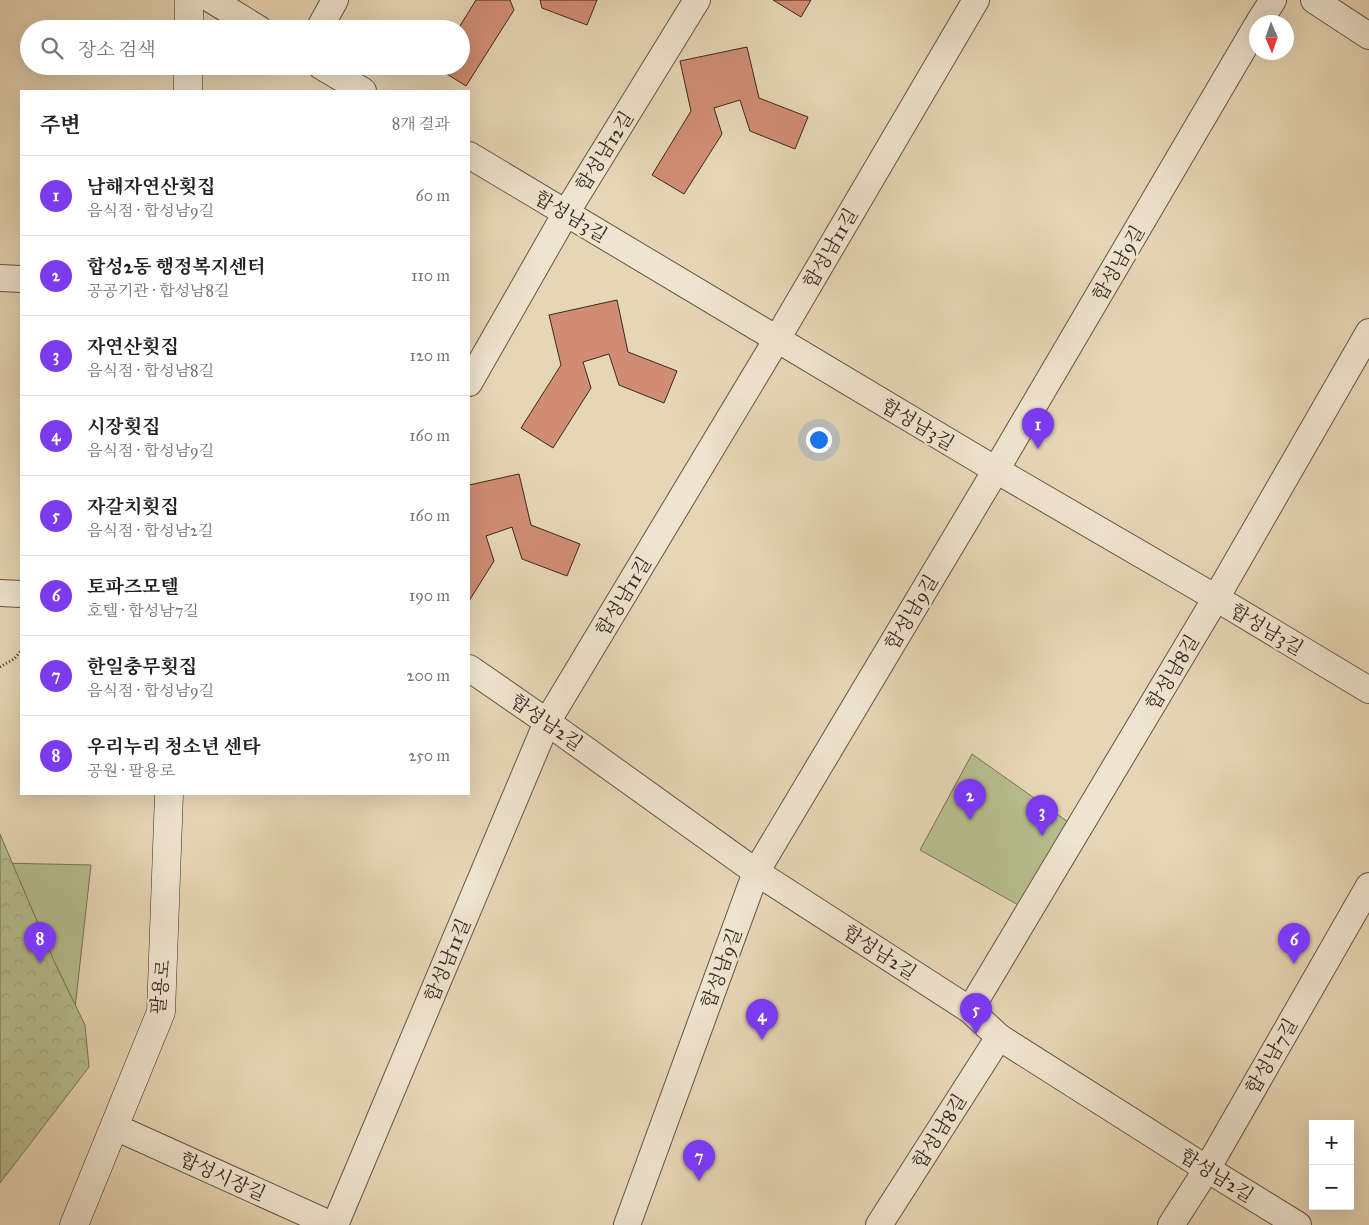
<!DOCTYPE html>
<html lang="ko">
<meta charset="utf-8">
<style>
:root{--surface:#fff;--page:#f6f6f6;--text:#202124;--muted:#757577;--line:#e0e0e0;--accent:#7c3aed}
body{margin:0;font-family:"IM FELL Great Primer","Noto Serif KR",serif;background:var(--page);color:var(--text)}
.controls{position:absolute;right:15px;bottom:15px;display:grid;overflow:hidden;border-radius:0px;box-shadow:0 5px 20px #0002}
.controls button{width:45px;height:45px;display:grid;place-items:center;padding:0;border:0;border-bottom:1px solid var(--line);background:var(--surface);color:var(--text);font:25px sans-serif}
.compass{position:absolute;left:1249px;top:15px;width:45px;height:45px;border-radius:50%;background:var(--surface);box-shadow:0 5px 20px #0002;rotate:178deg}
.you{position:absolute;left:818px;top:439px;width:18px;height:18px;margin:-12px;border:4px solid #fff;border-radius:50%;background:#1a73e8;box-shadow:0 0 0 8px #1a73e833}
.badge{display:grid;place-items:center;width:32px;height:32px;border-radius:50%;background:var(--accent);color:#fff;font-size:16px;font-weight:700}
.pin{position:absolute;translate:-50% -41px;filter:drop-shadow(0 1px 2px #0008)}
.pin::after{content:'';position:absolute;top:26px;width:18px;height:15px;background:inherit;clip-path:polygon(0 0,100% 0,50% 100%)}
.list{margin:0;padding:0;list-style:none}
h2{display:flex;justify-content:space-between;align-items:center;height:65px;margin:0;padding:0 20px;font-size:21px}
h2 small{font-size:16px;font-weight:400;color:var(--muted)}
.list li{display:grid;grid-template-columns:32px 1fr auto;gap:15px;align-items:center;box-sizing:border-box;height:80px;padding:0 20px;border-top:1px solid var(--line)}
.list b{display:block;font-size:19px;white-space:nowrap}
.list p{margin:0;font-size:16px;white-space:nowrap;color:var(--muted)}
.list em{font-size:16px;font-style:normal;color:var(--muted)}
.icon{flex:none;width:28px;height:28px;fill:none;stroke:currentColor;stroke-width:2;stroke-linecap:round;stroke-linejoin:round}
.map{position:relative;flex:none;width:1369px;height:1225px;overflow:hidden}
.search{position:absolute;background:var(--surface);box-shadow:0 5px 20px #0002;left:20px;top:20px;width:450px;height:55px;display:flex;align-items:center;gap:12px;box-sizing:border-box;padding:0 18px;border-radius:28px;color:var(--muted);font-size:19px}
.panel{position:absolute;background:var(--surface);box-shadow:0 5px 20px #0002;left:20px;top:90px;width:450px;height:705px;border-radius:0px}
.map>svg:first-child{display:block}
.green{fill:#b6bd8d;stroke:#777356}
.forest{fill:url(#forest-crowns);stroke:#777356}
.building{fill:#d18d74;stroke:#38291f}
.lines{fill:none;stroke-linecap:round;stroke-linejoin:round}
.minor-casing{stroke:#645444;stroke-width:28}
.secondary-casing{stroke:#38291f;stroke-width:29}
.path{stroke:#38291f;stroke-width:3;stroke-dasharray:1 2.5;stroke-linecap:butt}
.minor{stroke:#efe4cf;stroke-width:26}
.secondary{stroke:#efe4cf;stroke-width:28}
.labels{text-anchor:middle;stroke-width:4.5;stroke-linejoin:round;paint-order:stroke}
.street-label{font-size:19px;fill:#38291f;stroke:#efe4cf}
</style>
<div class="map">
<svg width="1369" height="1225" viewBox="0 0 1369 1225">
<defs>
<pattern id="forest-crowns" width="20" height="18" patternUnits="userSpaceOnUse" patternTransform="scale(1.25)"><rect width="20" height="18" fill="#b6bd8d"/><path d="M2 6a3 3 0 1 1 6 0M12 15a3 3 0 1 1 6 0" fill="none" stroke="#9da279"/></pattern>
</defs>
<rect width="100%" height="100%" fill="#e7d6b5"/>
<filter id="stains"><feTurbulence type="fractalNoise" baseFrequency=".004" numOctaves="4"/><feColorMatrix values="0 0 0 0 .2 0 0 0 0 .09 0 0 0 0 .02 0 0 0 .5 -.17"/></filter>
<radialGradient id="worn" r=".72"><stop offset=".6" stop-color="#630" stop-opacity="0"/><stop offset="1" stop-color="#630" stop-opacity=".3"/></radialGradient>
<g class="green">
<polygon points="972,754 1078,829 1029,911 920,850"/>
<polygon points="0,863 91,865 69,1062"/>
</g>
<polygon class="forest" points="0,834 54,961 85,1025 89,1067 0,1183"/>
<g class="building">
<polygon points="476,0 510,0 514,10 466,86 434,66 461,66 461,29 458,29"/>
<polygon points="540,0 597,0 587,25 542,8"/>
<polygon points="773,0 811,0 801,17"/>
<polygon points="747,47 759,98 808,117 795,149 750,131 740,100 714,108 722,134 684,194 652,175 691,111 680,61"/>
<polygon points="617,300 628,352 677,371 664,403 619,385 609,354 583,362 591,388 553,448 521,428 561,365 549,315"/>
<polygon points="519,474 531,525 580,544 567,576 522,559 512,527 486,536 494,561 469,601 469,485"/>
</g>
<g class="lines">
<defs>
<g id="minor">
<polyline points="212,0 259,29"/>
<polyline points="1314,0 1369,36"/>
<polyline points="1259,22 1273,0"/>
<polyline points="319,29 335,0"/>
<polyline points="321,66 363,91"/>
<polyline points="469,155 996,470 1216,598 1369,690"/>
<polyline points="0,278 21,279"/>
<polyline points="469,383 566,213 697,0"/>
<polyline points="0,593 21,594"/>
<polyline points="469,668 547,722 756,872 970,1010 999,1037 1207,1169 1298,1225"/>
<polyline points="970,1010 1216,598 1369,332"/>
<polyline points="115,1127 332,1225"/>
<polyline points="335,1225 547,722 777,339 976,0"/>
<polyline points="627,1225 756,872 996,470 1256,27"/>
<polyline points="879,1225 999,1037"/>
<polyline points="1171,1225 1207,1169 1369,886"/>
</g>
<g id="secondary">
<polyline points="189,29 189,0"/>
<polyline points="188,91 188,66"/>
<polyline points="74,1225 161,1012 169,794"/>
</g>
</defs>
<use href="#minor" class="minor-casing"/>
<use href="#secondary" class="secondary-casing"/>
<polyline class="path" points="0,667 14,659 21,651"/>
<use href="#minor" class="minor"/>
<use href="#secondary" class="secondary"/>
</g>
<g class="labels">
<g class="street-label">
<text transform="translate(604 151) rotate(-58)" y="7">합성남12길</text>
<text transform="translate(571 216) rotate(31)" y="7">합성남3길</text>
<text transform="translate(830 248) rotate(-60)" y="7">합성남11길</text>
<text transform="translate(1118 263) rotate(-60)" y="7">합성남9길</text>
<text transform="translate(918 424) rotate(31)" y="7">합성남3길</text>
<text transform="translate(623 596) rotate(-59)" y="7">합성남11길</text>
<text transform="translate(911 612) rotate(-59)" y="7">합성남9길</text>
<text transform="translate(1267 629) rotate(31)" y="7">합성남3길</text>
<text transform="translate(1172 672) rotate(-59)" y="7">합성남8길</text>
<text transform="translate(547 722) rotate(35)" y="7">합성남2길</text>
<text transform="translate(880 952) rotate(33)" y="7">합성남2길</text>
<text transform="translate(447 960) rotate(-67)" y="7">합성남11길</text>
<text transform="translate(721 968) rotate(-70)" y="7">합성남9길</text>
<text transform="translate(160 987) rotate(-84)" y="7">팔용로</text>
<text transform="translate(1271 1056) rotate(-60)" y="7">합성남7길</text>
<text transform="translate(939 1131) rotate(-58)" y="7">합성남8길</text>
<text transform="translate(1217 1175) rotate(32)" y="7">합성남2길</text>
<text transform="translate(223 1176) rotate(24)" y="7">합성시장길</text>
</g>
</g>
<rect width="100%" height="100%" filter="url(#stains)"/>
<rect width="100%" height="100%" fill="url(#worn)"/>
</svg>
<div class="controls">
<button>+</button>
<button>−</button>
</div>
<svg class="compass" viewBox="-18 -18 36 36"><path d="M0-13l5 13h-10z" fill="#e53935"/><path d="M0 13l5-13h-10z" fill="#757577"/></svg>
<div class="you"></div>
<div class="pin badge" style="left:1038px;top:449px">1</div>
<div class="pin badge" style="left:970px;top:820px">2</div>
<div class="pin badge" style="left:1042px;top:836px">3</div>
<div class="pin badge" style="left:762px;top:1040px">4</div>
<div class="pin badge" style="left:976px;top:1034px">5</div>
<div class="pin badge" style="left:1294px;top:964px">6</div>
<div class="pin badge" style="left:699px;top:1181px">7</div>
<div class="pin badge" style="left:40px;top:963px">8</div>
<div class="search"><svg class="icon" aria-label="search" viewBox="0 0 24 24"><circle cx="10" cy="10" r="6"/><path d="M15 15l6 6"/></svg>장소 검색</div>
<section class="panel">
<h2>주변<small>8개 결과</small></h2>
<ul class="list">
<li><span class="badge">1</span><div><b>남해자연산횟집</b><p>음식점 · 합성남9길</p></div><em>60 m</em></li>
<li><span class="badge">2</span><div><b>합성2동 행정복지센터</b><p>공공기관 · 합성남8길</p></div><em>110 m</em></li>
<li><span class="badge">3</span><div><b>자연산횟집</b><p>음식점 · 합성남8길</p></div><em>120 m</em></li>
<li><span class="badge">4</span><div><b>시장횟집</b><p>음식점 · 합성남9길</p></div><em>160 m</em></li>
<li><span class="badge">5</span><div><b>자갈치횟집</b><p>음식점 · 합성남2길</p></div><em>160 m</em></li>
<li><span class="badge">6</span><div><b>토파즈모텔</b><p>호텔 · 합성남7길</p></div><em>190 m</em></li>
<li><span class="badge">7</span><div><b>한일충무횟집</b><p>음식점 · 합성남9길</p></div><em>200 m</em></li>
<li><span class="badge">8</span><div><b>우리누리 청소년 센타</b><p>공원 · 팔용로</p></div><em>250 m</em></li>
</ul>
</section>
</div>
